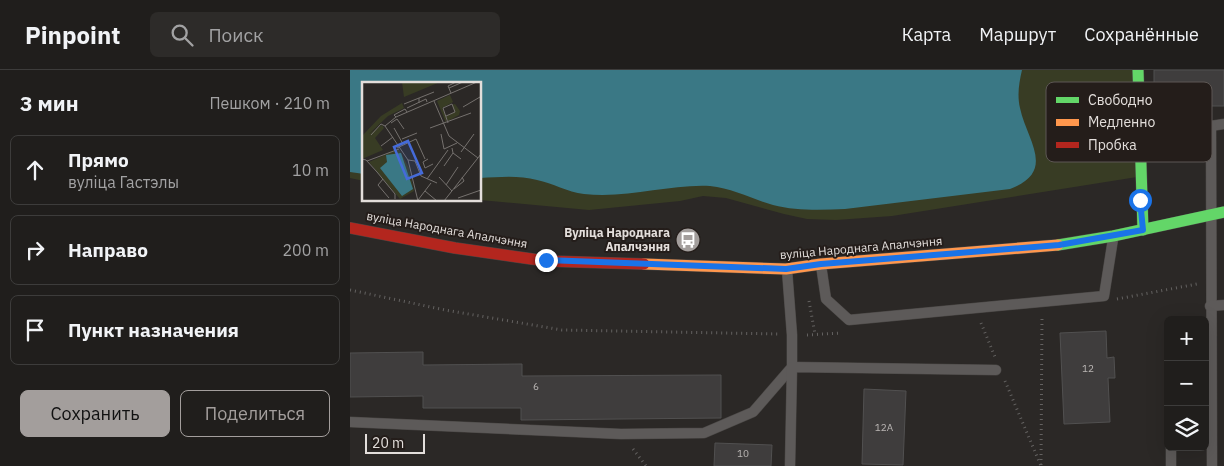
<!DOCTYPE html>
<html lang="ru">
<meta charset="utf-8">
<style>
:root{--surface:#201e1c;--page:#2d2b29;--text:#f1f3f6;--muted:#a2a2a3;--line:#3d3c3b;--accent:#a39e9c}
body{margin:0;font-family:"IBM Plex Sans",sans-serif;background:var(--page);color:var(--text)}
.controls{position:absolute;right:15px;bottom:15px;display:grid;overflow:hidden;border-radius:8px;box-shadow:0 5px 20px #0002}
.controls button{width:45px;height:45px;display:grid;place-items:center;padding:0;border:0;border-bottom:1px solid var(--line);background:var(--surface);color:var(--text);font:25px sans-serif}
.scale{position:absolute;left:15px;bottom:12px;width:60px;box-sizing:border-box;padding-left:5px;border:2px solid #e3dedb;border-top:0;font-size:14px;line-height:18px;white-space:nowrap;color:#e3dedb;-webkit-text-stroke:4px #241d1a;paint-order:stroke}
.stop{position:absolute;width:15px;height:15px;margin:-11px;border:4px solid #1a73e8;border-radius:50%;background:#fff}
.stop.end{background:#1a73e8;border-color:#fff;box-shadow:0 1px 5px #0008}
.list{margin:0;padding:0;list-style:none}
h2{display:flex;justify-content:space-between;align-items:center;height:65px;margin:0;padding:0 20px;font-size:21px}
h2 small{font-size:16px;font-weight:400;color:var(--muted)}
.list li{display:grid;grid-template-columns:32px 1fr auto;gap:15px;align-items:center;box-sizing:border-box;height:70px;margin:0 10px 10px;padding:0 10px;border:1px solid var(--line);border-radius:8px}
.list b{display:block;font-size:19px;white-space:nowrap}
.list p{margin:0;font-size:16px;white-space:nowrap;color:var(--muted)}
.list em{font-size:16px;font-style:normal;color:var(--muted)}
.actions{display:flex;gap:10px;padding:15px 20px}
.actions a{flex:1;padding:11px 0;border:1px solid var(--accent);border-radius:8px;text-align:center;font-size:18px;color:var(--accent)}
.actions .main{background:var(--accent);color:#111}
.icon{flex:none;width:28px;height:28px;fill:none;stroke:currentColor;stroke-width:2;stroke-linecap:round;stroke-linejoin:round}
.map{position:relative;flex:none;width:874px;height:396px;overflow:hidden}
header{display:flex;align-items:center;gap:30px;box-sizing:border-box;height:70px;padding:0 25px;background:var(--surface);border-bottom:1px solid var(--line)}
header strong{font-size:24px}
nav{display:flex;gap:28px;margin-inline-start:auto;font-size:18px}
.search{width:350px;height:45px;background:var(--page);display:flex;align-items:center;gap:12px;box-sizing:border-box;padding:0 18px;border-radius:8px;color:var(--muted);font-size:19px}
main{display:flex}
aside{flex:1;background:var(--surface)}
.map>svg:first-child{display:block}
.green{fill:#383c24}
.water{fill:#3a7885}
.building{fill:#3f3d3d;stroke:#515050}
.lines{fill:none;stroke-linecap:round;stroke-linejoin:round}
.lane-casing{stroke:#494644;stroke-width:11}
.fast-casing{stroke:#494644;stroke-width:12}
.slow-casing{stroke:#494644;stroke-width:12}
.jam-casing{stroke:#494644;stroke-width:12}
.path{stroke:#646261;stroke-width:3;stroke-dasharray:1 4;stroke-linecap:butt}
.lane{stroke:#5d5a59;stroke-width:10}
.fast{stroke:#63d668;stroke-width:11}
.slow{stroke:#ff974d;stroke-width:11}
.jam{stroke:#b3261e;stroke-width:11}
.route{stroke:#1a73e8;stroke-width:6}
.labels{text-anchor:middle;stroke-width:4;stroke-linejoin:round;paint-order:stroke}
.number-label{font-size:10px;fill:#bab6b4}
.street-label{font-size:12px;fill:#e3dedb;stroke:#241d1a}
.poi-label{font-size:12px;font-weight:bold;fill:#e3dedb;stroke:#241d1a;text-anchor:end}
.inset-road{fill:none;stroke:#75716e;stroke-width:1}
.view{fill:#456bd9;fill-opacity:0.15;stroke:#456bd9;stroke-width:2.5}
.inset-edge{fill:none;stroke:#e3dedb;stroke-width:2.5}
.key{fill:#241d1a;stroke:#5d5754;stroke-width:1}
.key-label{font-size:14px;fill:#e3dedb}
</style>
<header>
<strong>Pinpoint</strong>
<div class="search"><svg class="icon" aria-label="search" viewBox="0 0 24 24"><circle cx="10" cy="10" r="6"/><path d="M15 15l6 6"/></svg>Поиск</div>
<nav><a>Карта</a><a>Маршрут</a><a>Сохранённые</a></nav>
</header>
<main>
<aside>
<h2>3 мин<small>Пешком · 210 m</small></h2>
<ul class="list">
<li><svg class="icon" aria-label="ahead" viewBox="0 0 24 24"><path d="M12 20V5M6 11l6-6 6 6"/></svg><div><b>Прямо</b><p>вуліца Гастэлы</p></div><em>10 m</em></li>
<li><svg class="icon" aria-label="right" viewBox="0 0 24 24"><path d="M7 20v-9h11M14 6l5 5-5 5"/></svg><div><b>Направо</b></div><em>200 m</em></li>
<li><svg class="icon" aria-label="arrive" viewBox="0 0 24 24"><path d="M6 21V4h12l-3 4 3 4H6"/></svg><div><b>Пункт назначения</b></div></li>
</ul>
<div class="actions"><a class="main">Сохранить</a><a>Поделиться</a></div>
</aside>
<div class="map">
<svg width="874" height="396" viewBox="0 0 874 396">
<rect width="100%" height="100%" fill="#2b2826"/>
<polygon class="green" points="0,0 782,0 787,107 542,146 486,150 457,149 434,144 376,128 353,126 330,131 239,140 130,130 130,14 14,14 14,111 0,108"/>
<path class="water" d="M0,0h672c-3,13 -5,25 -2,38 7,33 37,63 -10,81l-165,20c-24,1 -49,2 -72,-4 -21,-6 -41,-17 -63,-19 -41,-2 -83,13 -126,8 -17,-2 -31,-11 -47,-14 -18,-5 -38,-3 -57,-2v-94h-116v90l-14,-2z"/>
<g class="building">
<polygon points="804,0 874,0 874,36 849,36 848,24 804,25"/>
<polygon points="756,261 757,288 764,287 765,308 758,308 760,352 714,354 710,263"/>
<polygon points="73,282 73,295 172,294 172,306 371,305 371,348 171,350 171,338 73,338 73,326 0,327 0,283"/>
<polygon points="514,319 556,321 553,395 512,394"/>
<polygon points="365,373 422,375 421,396 364,396"/>
</g>
<g class="lines">
<defs>
<g id="lane">
<polyline points="861,56 874,54"/>
<polyline points="825,60 861,56 862,396"/>
<polyline points="471,195 476,229 499,250 754,226 763,169"/>
<polyline points="860,236 874,235"/>
<polyline points="0,352 271,364 354,363 403,342 442,297 442,265 437,200"/>
<polyline points="821,377 821,396"/>
<polyline points="440,396 442,297 646,300"/>
</g>
<g id="fast">
<polyline points="788,0 793,160"/>
<polyline points="708,175 763,166 874,142"/>
</g>
<polyline id="slow" points="294,194 436,199 471,194 708,175"/>
<polyline id="jam" points="0,158 105,178 196,191 294,194"/>
</defs>
<use href="#lane" class="lane-casing"/>
<use href="#fast" class="fast-casing"/>
<use href="#slow" class="slow-casing"/>
<use href="#jam" class="jam-casing"/>
<g class="path">
<polyline points="0,220 95,240 212,260 428,264"/>
<polyline points="767,229 847,214"/>
<polyline points="459,231 465,264"/>
<polyline points="631,253 645,287"/>
<polyline points="457,265 491,263"/>
<polyline points="655,311 691,396"/>
<polyline points="283,379 296,396"/>
<polyline points="691,395 692,246"/>
</g>
<use href="#lane" class="lane"/>
<use href="#fast" class="fast"/>
<use href="#slow" class="slow"/>
<use href="#jam" class="jam"/>
</g>
<g class="lines">
<polyline class="route" points="196,190 436,199 471,194 709,175 793,160 790,130"/>
</g>
<defs>
<symbol id="bus-disc" viewBox="-11 -11 22 22"><circle r="9.5" fill="#a39e9c" stroke="#241d1a"/><path d="M-5-6H5V4H4V6H2V4H-2V6H-4V4H-5ZM-3.5-4V0h7V-4ZM-3.5 1.2v1.5H-2V1.2ZM2 1.2v1.5H3.5V1.2Z" fill="#fff"/></symbol>
</defs>
<g fill-rule="evenodd">
<use href="#bus-disc" x="324" y="156" width="28" height="28"/>
</g>
<g class="labels">
<g class="number-label">
<text x="738" y="302">12</text>
<text x="186" y="320">6</text>
<text x="534" y="361">12А</text>
<text x="393" y="387">10</text>
</g>
<g class="street-label">
<text transform="translate(97 160) rotate(10)" y="4">вуліца Народнага Апалчэння</text>
<text transform="translate(511 178) rotate(-5)" y="4">вуліца Народнага Апалчэння</text>
</g>
<g class="poi-label">
<text x="320" y="167">Вуліца Народнага<tspan x="320" dy="14">Апалчэння</tspan></text>
</g>
</g>
<g transform="translate(12 12)">
<rect width="119" height="119" fill="#2b2826"/>
<path d="M40,0h38l-36,15zM88,13l3,7 -11,6 4,8 9,-4 -3,-7 3,-1 5,7 -1,4 -11,6 -2,-3v5l-9,-22zM40,21l2,5 -16,8 -19,18 13,-9 2,3 -9,10 8,12 -21,9 1,-24 18,-19zM37,67l10,19 5,23 -14,8 -31,-37z" fill="#383c24"/>
<path d="M39,71l12,36 -11,7 -22,-28 7,-6 -1,-7z" fill="#3a7885"/>
<path class="inset-road" d="M87,6l14,-6M89,11l-3,-7 8,-4M72,19l15,35 29,22M57,21v-5l15,-6M42,22l15,-6M101,25l17,-10M45,26l19,-9 1,3M84,34l9,-4 -3,-8 -9,4 5,15M34,35l-2,-2 11,-6 2,3M29,41l6,-4 7,10M23,44l11,-9 81,-35M23,44l23,34 10,41M32,46l9,16M68,46l41,-15M79,52l3,15 13,-6M9,53l10,-11 4,2M40,57l15,-6M19,64l12,-9M35,66l19,-9 9,20M90,66l1,5 8,6M99,70l13,-18M0,77l4,1 11,12 18,22v5M66,77l-5,3 2,6 8,-4M46,78l7,1 6,15 16,7M5,79l32,-12M82,84l9,-13M77,95l13,14M21,97l-5,6 11,13M65,97l21,-29M84,103l12,-18M92,107l10,-8 -2,-4M63,109l12,10M96,116l23,-8M56,118l13,-17M82,119l37,-47"/>
<path class="view" d="M46,59l14,32 -15,6 -13,-32z"/>
<rect width="119" height="119" class="inset-edge"/>
</g>
<rect x="696" y="12" width="166" height="80" rx="8" class="key"/>
<rect x="706" y="27" width="23" height="6" fill="#63d668"/>
<rect x="706" y="49" width="23" height="7" fill="#ff974d"/>
<rect x="706" y="72" width="23" height="6" fill="#b3261e"/>
<g class="key-label">
<text x="738" y="35">Свободно</text>
<text x="738" y="57">Медленно</text>
<text x="738" y="80">Пробка</text>
</g>
</svg>
<div class="controls">
<button>+</button>
<button>−</button>
<button><svg class="icon" aria-label="layers" viewBox="0 0 24 24"><path d="M12 4l9 5-9 5-9-5zM3 14l9 5 9-5"/></svg></button>
</div>
<div class="scale">20 m</div>
<div class="stop" style="left:790px;top:130px"></div>
<div class="stop end" style="left:196px;top:190px"></div>
</div>
</main>
